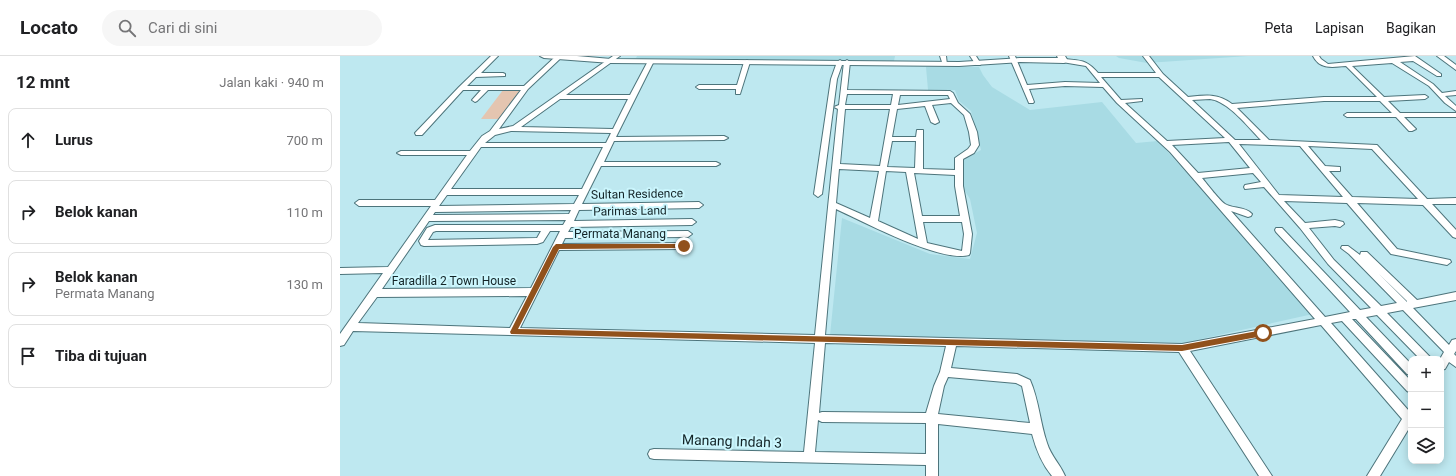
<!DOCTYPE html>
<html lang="id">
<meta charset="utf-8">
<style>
:root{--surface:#fff;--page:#f6f6f6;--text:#202124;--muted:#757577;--line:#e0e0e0}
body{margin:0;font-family:Roboto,sans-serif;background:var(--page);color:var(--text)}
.controls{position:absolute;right:12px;bottom:12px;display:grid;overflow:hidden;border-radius:8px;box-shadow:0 2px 10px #0003}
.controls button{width:36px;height:36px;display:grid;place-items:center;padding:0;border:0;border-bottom:1px solid var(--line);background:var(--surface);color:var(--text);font:20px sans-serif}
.stop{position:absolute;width:12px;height:12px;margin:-9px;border:3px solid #91511b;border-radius:50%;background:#fff}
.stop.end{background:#91511b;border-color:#fff;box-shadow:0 1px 4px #0008}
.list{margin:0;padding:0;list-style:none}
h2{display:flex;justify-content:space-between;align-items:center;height:52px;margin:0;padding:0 16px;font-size:17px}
h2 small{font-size:13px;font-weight:400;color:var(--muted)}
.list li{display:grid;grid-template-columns:26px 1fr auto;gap:12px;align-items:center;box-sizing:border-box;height:64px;margin:0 8px 8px;padding:0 8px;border:1px solid var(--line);border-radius:8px}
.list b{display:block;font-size:15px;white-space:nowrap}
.list p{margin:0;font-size:13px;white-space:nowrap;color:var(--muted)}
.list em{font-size:13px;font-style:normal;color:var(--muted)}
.icon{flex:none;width:22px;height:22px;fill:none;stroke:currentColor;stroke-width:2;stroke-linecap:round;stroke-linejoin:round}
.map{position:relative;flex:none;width:1116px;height:420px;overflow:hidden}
header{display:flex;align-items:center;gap:24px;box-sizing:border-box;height:56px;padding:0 20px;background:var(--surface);border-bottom:1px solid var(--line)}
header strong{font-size:19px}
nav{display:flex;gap:22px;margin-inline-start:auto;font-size:14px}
.search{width:280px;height:36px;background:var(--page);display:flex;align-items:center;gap:10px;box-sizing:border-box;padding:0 14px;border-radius:22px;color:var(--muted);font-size:15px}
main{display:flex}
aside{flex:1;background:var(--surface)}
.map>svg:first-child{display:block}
.built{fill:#a8dbe4}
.green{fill:#e4c5b0}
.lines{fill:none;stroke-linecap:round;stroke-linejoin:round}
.minor-casing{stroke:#4d747b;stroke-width:2}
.major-casing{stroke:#4d747b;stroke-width:2}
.minor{fill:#fff;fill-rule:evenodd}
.major{fill:#fff;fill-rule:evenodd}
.route{fill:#91511b}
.labels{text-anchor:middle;stroke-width:4;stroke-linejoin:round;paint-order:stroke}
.street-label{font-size:12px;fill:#132427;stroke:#cbf6fd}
.near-street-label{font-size:14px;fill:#132427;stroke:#cbf6fd}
</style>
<header>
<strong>Locato</strong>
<div class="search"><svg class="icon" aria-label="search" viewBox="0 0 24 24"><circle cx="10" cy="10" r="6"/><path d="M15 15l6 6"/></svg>Cari di sini</div>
<nav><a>Peta</a><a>Lapisan</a><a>Bagikan</a></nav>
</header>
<main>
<aside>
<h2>12 mnt<small>Jalan kaki · 940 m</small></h2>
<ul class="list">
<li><svg class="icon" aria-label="ahead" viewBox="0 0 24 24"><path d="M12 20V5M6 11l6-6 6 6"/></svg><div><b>Lurus</b></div><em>700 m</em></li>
<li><svg class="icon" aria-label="right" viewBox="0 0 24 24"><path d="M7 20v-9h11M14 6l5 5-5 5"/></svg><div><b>Belok kanan</b></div><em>110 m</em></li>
<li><svg class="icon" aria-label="right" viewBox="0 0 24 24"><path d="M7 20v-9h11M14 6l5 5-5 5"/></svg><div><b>Belok kanan</b><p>Permata Manang</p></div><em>130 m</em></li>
<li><svg class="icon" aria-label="arrive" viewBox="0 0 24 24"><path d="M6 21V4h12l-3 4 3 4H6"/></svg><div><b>Tiba di tujuan</b></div></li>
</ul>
</aside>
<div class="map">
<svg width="1116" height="420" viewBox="0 0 1116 420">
<rect width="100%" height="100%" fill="#bee8f0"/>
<g class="built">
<polygon points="297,0 555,0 554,5 296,2"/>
<polygon points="776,0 908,0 807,7 779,2"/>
<polygon points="586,11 639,11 643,19 652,31 690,54 762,46 796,87 818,85 973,258 843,287 490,279 502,162 590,198 630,203 637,177 630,143 623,132 624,103 641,94 631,55 619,45 615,34 588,34"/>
</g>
<polygon class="green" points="163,34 183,34 162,63 141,63"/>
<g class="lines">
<defs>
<g id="minor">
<path d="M151,0h7l-17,17h22l2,1v2l-29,1 -9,9h57l32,-30h7l-35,33 -29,40 14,-3 100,-70h7l-54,39h64l18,-34 5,-1 1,1 -38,76 108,-1 4,2 -4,2 -110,1 -10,21h112l4,2 -4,2h-115l-19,38 117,-2 4,3 -4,3 -120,2 -5,11 118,-2 4,3 -4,3 -121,2 -3,5 120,-1 4,3 -4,3 -123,1 -3,6 122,-1 4,3 -4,3 -125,1 -39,78 295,7 23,-226 -4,-2 5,-2 5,-43 3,-2 3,2 -3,28 103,1 3,2 5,10 12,11 7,18 2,13 -5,8 -11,6v27l9,48 -2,19 -1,2c-28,8 -105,-33 -133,-46l-11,126 357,9 133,-25 -145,-167 -53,-49 -14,-16 -38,-1 -36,3 5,13 -1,1h-4l-20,-47h6l12,29 38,-3 35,1 -14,-17 -24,-4v-2l2,-1c17,2 22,0 34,14h58l-13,-17h6l14,18 25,23c17,-2 30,-4 44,7l92,-7h53l-31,-31c-13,1 -26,4 -33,-10h6l2,3 7,5 87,-8 26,18v2h-4l-24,-15 -13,1 33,22 9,9 14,-2v4l-11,1 11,10v5l-11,-8 -16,-17 -37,-23 -40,3 32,31 41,-2 3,2 -3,2 -37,2 12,12h56v4h-52l12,12 -4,2h-3l-13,-14h-49l-3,-2 3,-2h45l-12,-12h-56l-87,7 32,32 108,5 50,54 29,-1v6h-24l24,26v8l-3,-1 -30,-32 -66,-2 40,46 53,11 1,2 -4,3 -56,-11 -44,-51 -63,-2 21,22 30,-3 8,2 1,2 -4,3 -5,-1 -26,2 25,32 47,46 16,-3 -48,-49 -8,-6 1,-2h6l12,9 1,-3h6l50,48 39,-8v8l-43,8 36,37 3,-5 4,-1v12l-2,3 2,2v11l-7,-5 -4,7 -4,1 -1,-11 4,-7 -41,-42 -16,3 45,46h-12l-43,-44 -11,2 45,47v11l-4,-1 -51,-55h-4l59,62v12l-4,-2 -65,-70 -11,2 78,88 2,-1v15l-31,51h-13l35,-57 -81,-94 -131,26 82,125h-13l-80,-124 -223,-6 -5,22 66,6 13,6c9,20 10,43 17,63 4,13 13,21 18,33h-13c-10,-12 -16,-27 -20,-42l-94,-10v52h-12v-11l-272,-6 -4,-1 -2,-4 2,-4 4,-1 150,3 11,-109 -462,-12 -9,14 -4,1v-12l43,-61 -43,1v-6l48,-1 43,-61h-72l-4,-3 4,-3h76l32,-45h-66l-4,-2 4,-2h69l12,-15 8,-5 31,-41h-33l-11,11 -2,1 -3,-2 9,-10h-18l-41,45h-6l-1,-2 44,-46zM761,21h58l66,61 -58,3 -42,-38 17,-2v-2l-21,1zM507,38h46l-2,11h-46zM560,39h48l2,4 -52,6zM220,43h68l-15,30 -92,-2zM870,43c18,2 38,28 51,41h-26l-43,-40zM611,47l13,12 5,17 2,13 -3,4 -13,9v12l-32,-1v-39h-6l-1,7h-24l5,-28 28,-3 6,16 4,2 4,-2 -7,-17zM505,53h45l-10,57 -40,-2zM171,75h1l99,2 -5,10h-121l10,-8zM552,85h24l-1,27 -28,-1zM889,86l21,26 -52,5 -26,-28zM899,88l61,2 43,51 -64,-2zM968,90l64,3 46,50 -66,-2 -23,-26h11v-4l-15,-1zM141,91h122l-21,42h-131zM499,113l40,2 -9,47 -34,-15zM546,115l20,1 12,67 -40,-18zM574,117l41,2v11l5,30h-38zM913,117l8,9 -16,3 -1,2 1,2 19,-2 36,41 28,36 43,44 -11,2 -78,-82h-6l-1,2 1,2 74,80 -25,5 -94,-106 17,6 3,-1 1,-2c-7,-8 -19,-5 -27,-10 -5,-3 -18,-20 -23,-26zM107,139h132l-5,9 -135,2zM231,154l-2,4 -136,1 2,-3zM226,164l-3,5h-128l-8,3 -8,13 2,4 3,1 113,-2 6,-2 7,-11h10l-29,57 -149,1 47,-68zM583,166h39l2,12 -2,17 -35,-8zM96,175h105l-4,7 -109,2 5,-8zM1039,218l28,27v1zM187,240l-17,32 -152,-5 19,-26zM485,287l121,3 -6,26 -6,14 -8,27 -104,-1 -3,1zM608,321l68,6 6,3 8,37 -92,-9 6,-28zM478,364l4,2 104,1v31l-111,-2z"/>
<polygon points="600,0 606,0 607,9 603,9"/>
<polygon points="630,0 636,0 641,8 640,9 636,9"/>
<polygon points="1097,0 1104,0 1116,9 1116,14"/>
<polygon points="407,4 410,6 400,38 396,38 396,33 359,33 356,31 359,29 397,29 404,6"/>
<polygon points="500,4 503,6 497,23 482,138 478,141 474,138 491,23 497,6"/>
</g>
<polygon id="major" points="200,0 237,0 271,3 619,6 680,2 718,2 717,0 725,0 728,5 724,7 680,6 619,10 271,7 204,2"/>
</defs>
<use href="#minor" class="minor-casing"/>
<use href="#major" class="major-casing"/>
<use href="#minor" class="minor"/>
<use href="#major" class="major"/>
</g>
<polygon class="route" points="216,188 344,188 347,190 344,192 219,193 178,273 842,289 923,274 927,277 923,280 842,295 171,278 170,276 213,191"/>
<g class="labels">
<g class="street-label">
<text transform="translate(297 138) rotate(-1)" y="4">Sultan Residence</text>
<text transform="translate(290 155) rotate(-1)" y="4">Parimas Land</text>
<text x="280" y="182">Permata Manang</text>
<text x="114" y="229">Faradilla 2 Town House</text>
</g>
<g class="near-street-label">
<text transform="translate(392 385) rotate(2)" y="5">Manang Indah 3</text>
</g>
</g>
</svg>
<div class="controls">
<button>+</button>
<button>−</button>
<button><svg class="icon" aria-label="layers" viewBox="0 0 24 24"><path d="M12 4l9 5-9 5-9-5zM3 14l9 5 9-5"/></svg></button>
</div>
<div class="stop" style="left:923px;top:277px"></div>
<div class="stop end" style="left:344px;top:190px"></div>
</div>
</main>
